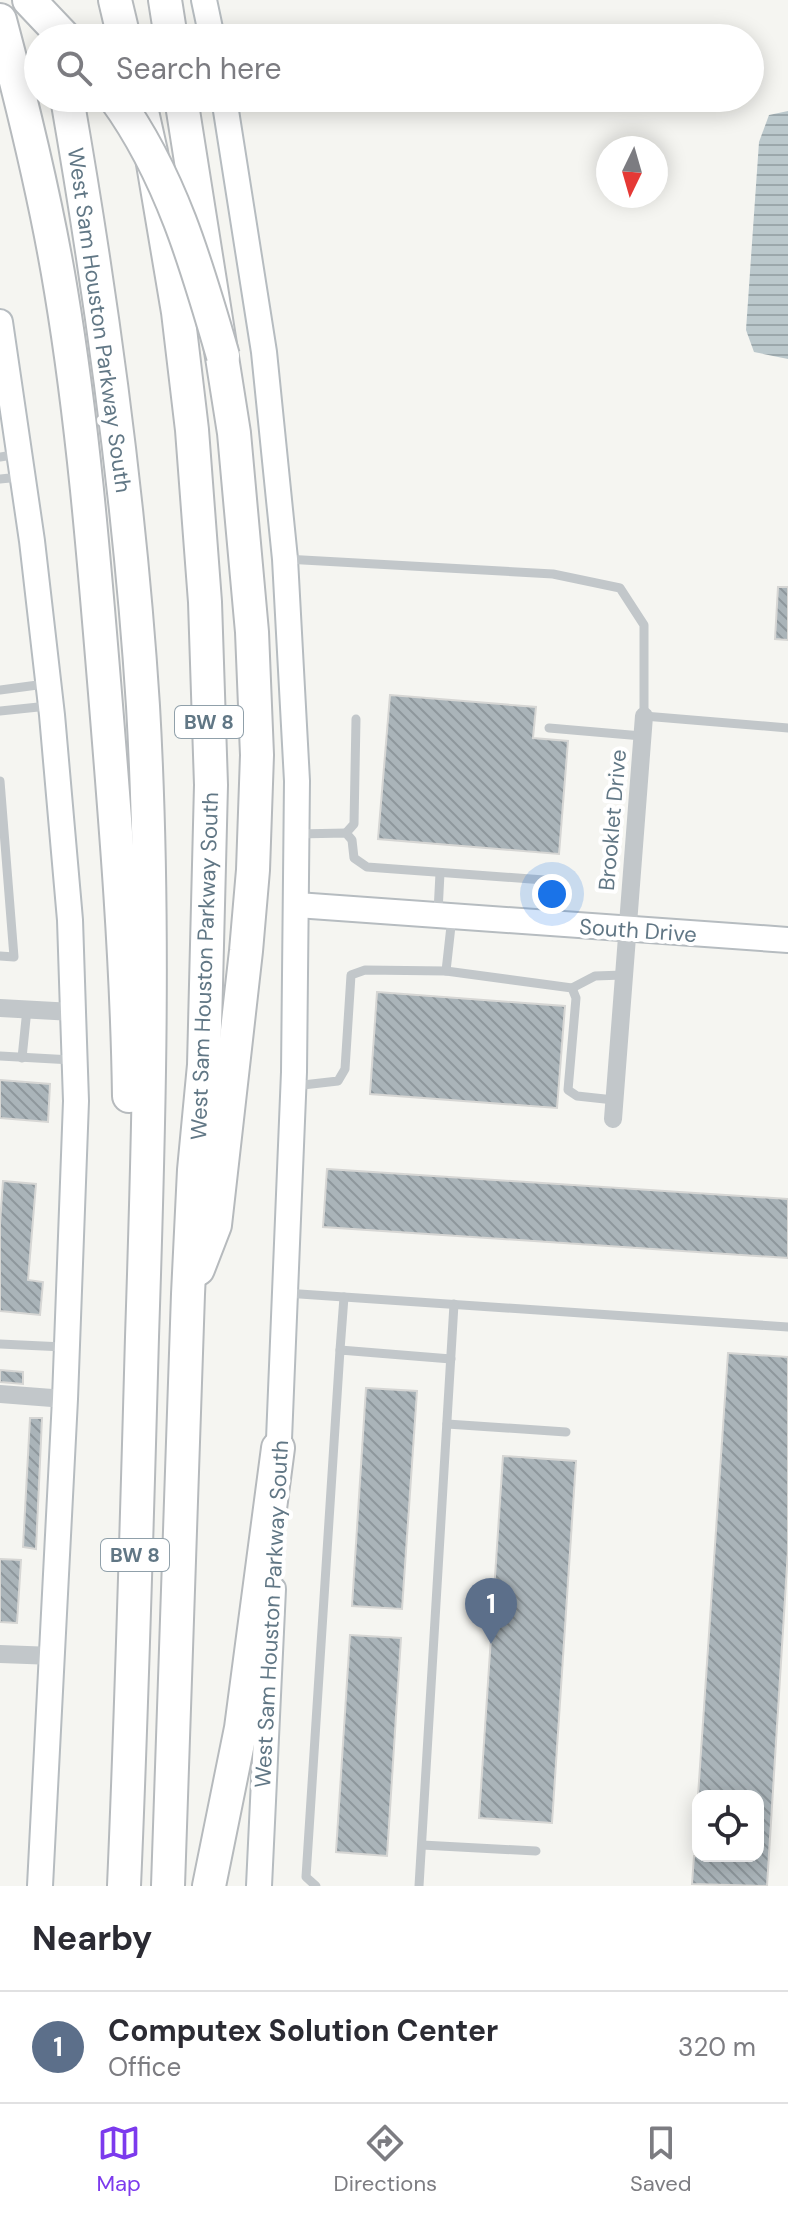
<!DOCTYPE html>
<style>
:root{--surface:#fff;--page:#f7f7f7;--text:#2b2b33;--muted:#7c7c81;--line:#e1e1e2;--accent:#7c3aed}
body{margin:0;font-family:"DM Sans",sans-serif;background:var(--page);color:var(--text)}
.controls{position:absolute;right:24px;bottom:24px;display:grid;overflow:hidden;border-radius:16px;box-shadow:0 4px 20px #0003}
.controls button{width:72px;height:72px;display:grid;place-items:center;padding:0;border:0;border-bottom:2px solid var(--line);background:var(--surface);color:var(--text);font:40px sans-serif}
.compass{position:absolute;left:596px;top:136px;width:72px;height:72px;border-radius:50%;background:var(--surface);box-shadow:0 4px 20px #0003;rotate:185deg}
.you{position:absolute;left:552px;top:894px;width:28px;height:28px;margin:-20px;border:6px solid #fff;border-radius:50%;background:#1a73e8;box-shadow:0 0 0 12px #1a73e833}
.badge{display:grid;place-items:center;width:52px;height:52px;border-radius:50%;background:var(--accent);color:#fff;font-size:26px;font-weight:700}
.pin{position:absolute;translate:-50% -66px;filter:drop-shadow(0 2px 4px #0008)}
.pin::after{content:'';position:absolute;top:42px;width:28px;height:24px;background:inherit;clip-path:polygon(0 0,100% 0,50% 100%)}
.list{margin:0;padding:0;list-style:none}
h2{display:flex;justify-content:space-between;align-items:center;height:104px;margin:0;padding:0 32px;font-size:34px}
h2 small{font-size:26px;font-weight:400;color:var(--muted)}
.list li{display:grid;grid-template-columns:52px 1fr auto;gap:24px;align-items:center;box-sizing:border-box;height:112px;padding:0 32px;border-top:2px solid var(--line)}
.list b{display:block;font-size:30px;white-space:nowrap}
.list p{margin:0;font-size:26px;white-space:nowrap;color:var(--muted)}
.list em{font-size:26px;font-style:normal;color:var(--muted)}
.icon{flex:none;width:44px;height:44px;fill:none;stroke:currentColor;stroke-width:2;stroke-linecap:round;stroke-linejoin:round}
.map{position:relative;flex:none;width:788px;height:1886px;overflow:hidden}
.search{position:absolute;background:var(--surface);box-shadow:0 4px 20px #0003;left:24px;right:24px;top:24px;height:88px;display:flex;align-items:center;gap:20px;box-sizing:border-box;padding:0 28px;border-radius:44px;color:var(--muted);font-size:30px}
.sheet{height:216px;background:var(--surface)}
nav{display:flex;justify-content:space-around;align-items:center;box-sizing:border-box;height:112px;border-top:2px solid var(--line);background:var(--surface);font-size:22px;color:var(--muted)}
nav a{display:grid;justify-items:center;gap:4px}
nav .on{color:var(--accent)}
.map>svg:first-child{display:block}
.water{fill:url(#water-rules)}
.building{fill:url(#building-back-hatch);stroke:#d6d6d4;stroke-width:2}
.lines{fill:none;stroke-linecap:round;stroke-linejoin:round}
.secondary-casing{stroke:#b6bcc0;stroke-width:28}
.highway-casing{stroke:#b6babd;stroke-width:36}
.lane{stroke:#c2c7ca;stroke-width:9}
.street{stroke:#c2c7ca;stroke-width:18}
.secondary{stroke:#fff;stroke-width:24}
.highway{stroke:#fff;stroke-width:32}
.highway-bridge-casing{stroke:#b6babd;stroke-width:36;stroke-linecap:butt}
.highway-bridge{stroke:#fff;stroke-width:32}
.labels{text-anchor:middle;stroke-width:8;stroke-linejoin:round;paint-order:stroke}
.shield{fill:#fff;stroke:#90a0aa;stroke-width:2}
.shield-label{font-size:20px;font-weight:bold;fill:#617785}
.street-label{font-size:22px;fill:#617785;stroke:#fff}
</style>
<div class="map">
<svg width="788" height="1886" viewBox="0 0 788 1886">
<defs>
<pattern id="water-rules" width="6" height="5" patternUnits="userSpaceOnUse" patternTransform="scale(2)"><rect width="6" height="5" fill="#bbc8cc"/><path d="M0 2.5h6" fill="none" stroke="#9ba7ab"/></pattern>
<pattern id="building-back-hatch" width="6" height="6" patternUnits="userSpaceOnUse" patternTransform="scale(2)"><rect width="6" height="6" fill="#aab4b9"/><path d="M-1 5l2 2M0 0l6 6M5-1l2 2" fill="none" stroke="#8e979c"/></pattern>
</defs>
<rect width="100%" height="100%" fill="#f5f5f1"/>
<polygon class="water" points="788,111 788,359 754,352 746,330 759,142 769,115"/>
<g class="building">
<polygon points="778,587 788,587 788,640 775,639"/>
<polygon points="390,695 536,707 533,738 568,741 559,854 378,839"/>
<polygon points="377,992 565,1006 557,1108 370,1094"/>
<polygon points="0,1080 50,1084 48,1122 0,1118"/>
<polygon points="327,1169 788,1199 788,1258 323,1227"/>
<polygon points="3,1181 36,1184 28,1280 43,1282 40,1315 0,1311 0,1223"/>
<polygon points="728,1353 788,1357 788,1550 767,1886 692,1884 694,1856 758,1856 758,1796 698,1796"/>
<polygon points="0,1370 23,1372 23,1384 0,1382"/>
<polygon points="366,1388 417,1391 402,1609 352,1606"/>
<polygon points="30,1418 42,1418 36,1549 23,1547"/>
<polygon points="503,1456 576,1461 552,1823 479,1818"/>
<polygon points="0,1559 21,1560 17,1623 0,1622"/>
<polygon points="350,1635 401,1638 387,1856 336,1852"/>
</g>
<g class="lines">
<defs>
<g id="secondary">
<polyline points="204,0 212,38"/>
<polyline points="224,98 264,352 285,559 297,781 294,1072 278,1464"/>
<polyline points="0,322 32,541 52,715 70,920 73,1012 76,1101 65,1399 40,1886"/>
<polyline points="297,905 788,940"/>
<polyline points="259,1886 273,1589"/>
</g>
<g id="highway">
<polyline points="29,0 65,38"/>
<polyline points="115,0 124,38"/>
<polyline points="165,0 171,38"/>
<path d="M0,20c24,90 46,179 61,271 22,132 33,268 44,402 11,134 22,269 24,403"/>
<path d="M67,98c35,201 63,404 76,608 12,210 6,420 -1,631 -5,183 -10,366 -18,549"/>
<polyline points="139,98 151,152 178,312 192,430 205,602 211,785 204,1065 194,1170 188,1294 168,1886"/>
<polyline points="181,98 234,433 252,632 257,755 253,870 246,951 215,1225 198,1269"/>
<polyline points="209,1886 241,1728 278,1448"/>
</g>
</defs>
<use href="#secondary" class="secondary-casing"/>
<use href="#highway" class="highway-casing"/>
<g class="lane">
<polyline points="0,457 19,454"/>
<polyline points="0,479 20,477"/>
<polyline points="285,559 553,574 620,588 644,625 644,716 788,728"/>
<polyline points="0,690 45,684"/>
<polyline points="0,711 48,706"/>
<polyline points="549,728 642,736"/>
<polyline points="0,781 14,957 0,956"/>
<polyline points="346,833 354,824 356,719"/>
<polyline points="297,834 346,833 352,840 354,858 367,867 544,880 547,893 546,923"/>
<polyline points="438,912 440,873"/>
<polyline points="446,971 572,988 576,998 568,1090 577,1096 614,1100"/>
<polyline points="572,988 595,976 623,975"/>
<polyline points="0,1056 72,1060"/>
<polyline points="22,1058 27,1009"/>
<polyline points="294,1086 338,1081 345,1069 351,975 365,970 446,971 452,917"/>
<polyline points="285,1293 788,1327"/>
<polyline points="0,1344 64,1347"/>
<polyline points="340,1350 344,1297"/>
<polyline points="447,1424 566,1432"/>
<polyline points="422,1845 536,1851"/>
<polyline points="316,1886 306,1877 340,1350 451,1359"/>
<polyline points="419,1886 454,1304"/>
</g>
<g class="street">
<polyline points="0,1008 73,1012"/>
<polyline points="613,1119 644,716"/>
<polyline points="0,1394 65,1399"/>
<polyline points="0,1654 54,1656"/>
</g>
<use href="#secondary" class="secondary"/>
<use href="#highway" class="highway"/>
<defs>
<path id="highway-bridge" d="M115,98c56,77 82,168 108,258"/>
</defs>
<use href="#highway-bridge" class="highway-bridge-casing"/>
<use href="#highway-bridge" class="highway-bridge"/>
</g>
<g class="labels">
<g class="shield">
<rect x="175" y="706" width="68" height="32" rx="6"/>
<rect x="101" y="1539" width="68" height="32" rx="6"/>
</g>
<g class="shield-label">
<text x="209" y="729">BW 8</text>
<text x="135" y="1562">BW 8</text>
</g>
<g class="street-label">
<text transform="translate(100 320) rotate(82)" y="8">West Sam Houston Parkway South</text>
<text transform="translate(612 820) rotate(-85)" y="8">Brooklet Drive</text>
<text transform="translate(638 930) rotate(4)" y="8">South Drive</text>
<text transform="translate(204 966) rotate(-88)" y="8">West Sam Houston Parkway South</text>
<text transform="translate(271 1614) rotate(-87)" y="8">West Sam Houston Parkway South</text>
</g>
</g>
</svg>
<div class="controls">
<button><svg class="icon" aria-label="locate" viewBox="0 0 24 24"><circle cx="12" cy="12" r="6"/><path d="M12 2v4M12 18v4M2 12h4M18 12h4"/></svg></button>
</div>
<svg class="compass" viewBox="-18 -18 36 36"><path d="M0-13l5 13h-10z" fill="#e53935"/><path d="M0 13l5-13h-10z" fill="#7c7c81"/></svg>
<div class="you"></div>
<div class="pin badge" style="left:491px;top:1644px;background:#5c6f8a">1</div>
<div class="search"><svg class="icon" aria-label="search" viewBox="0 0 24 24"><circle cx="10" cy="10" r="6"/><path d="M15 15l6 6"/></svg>Search here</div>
</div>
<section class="sheet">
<h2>Nearby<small></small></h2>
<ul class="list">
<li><span class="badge" style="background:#5c6f8a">1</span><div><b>Computex Solution Center</b><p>Office</p></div><em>320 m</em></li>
</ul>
</section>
<nav>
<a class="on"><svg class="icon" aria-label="map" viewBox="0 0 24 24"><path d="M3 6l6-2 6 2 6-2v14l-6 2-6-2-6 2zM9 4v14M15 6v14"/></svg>Map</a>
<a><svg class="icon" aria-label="directions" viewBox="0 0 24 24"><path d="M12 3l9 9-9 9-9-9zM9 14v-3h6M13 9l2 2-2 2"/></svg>Directions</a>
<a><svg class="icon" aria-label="saved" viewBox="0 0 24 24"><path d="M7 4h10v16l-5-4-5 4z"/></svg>Saved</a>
</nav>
